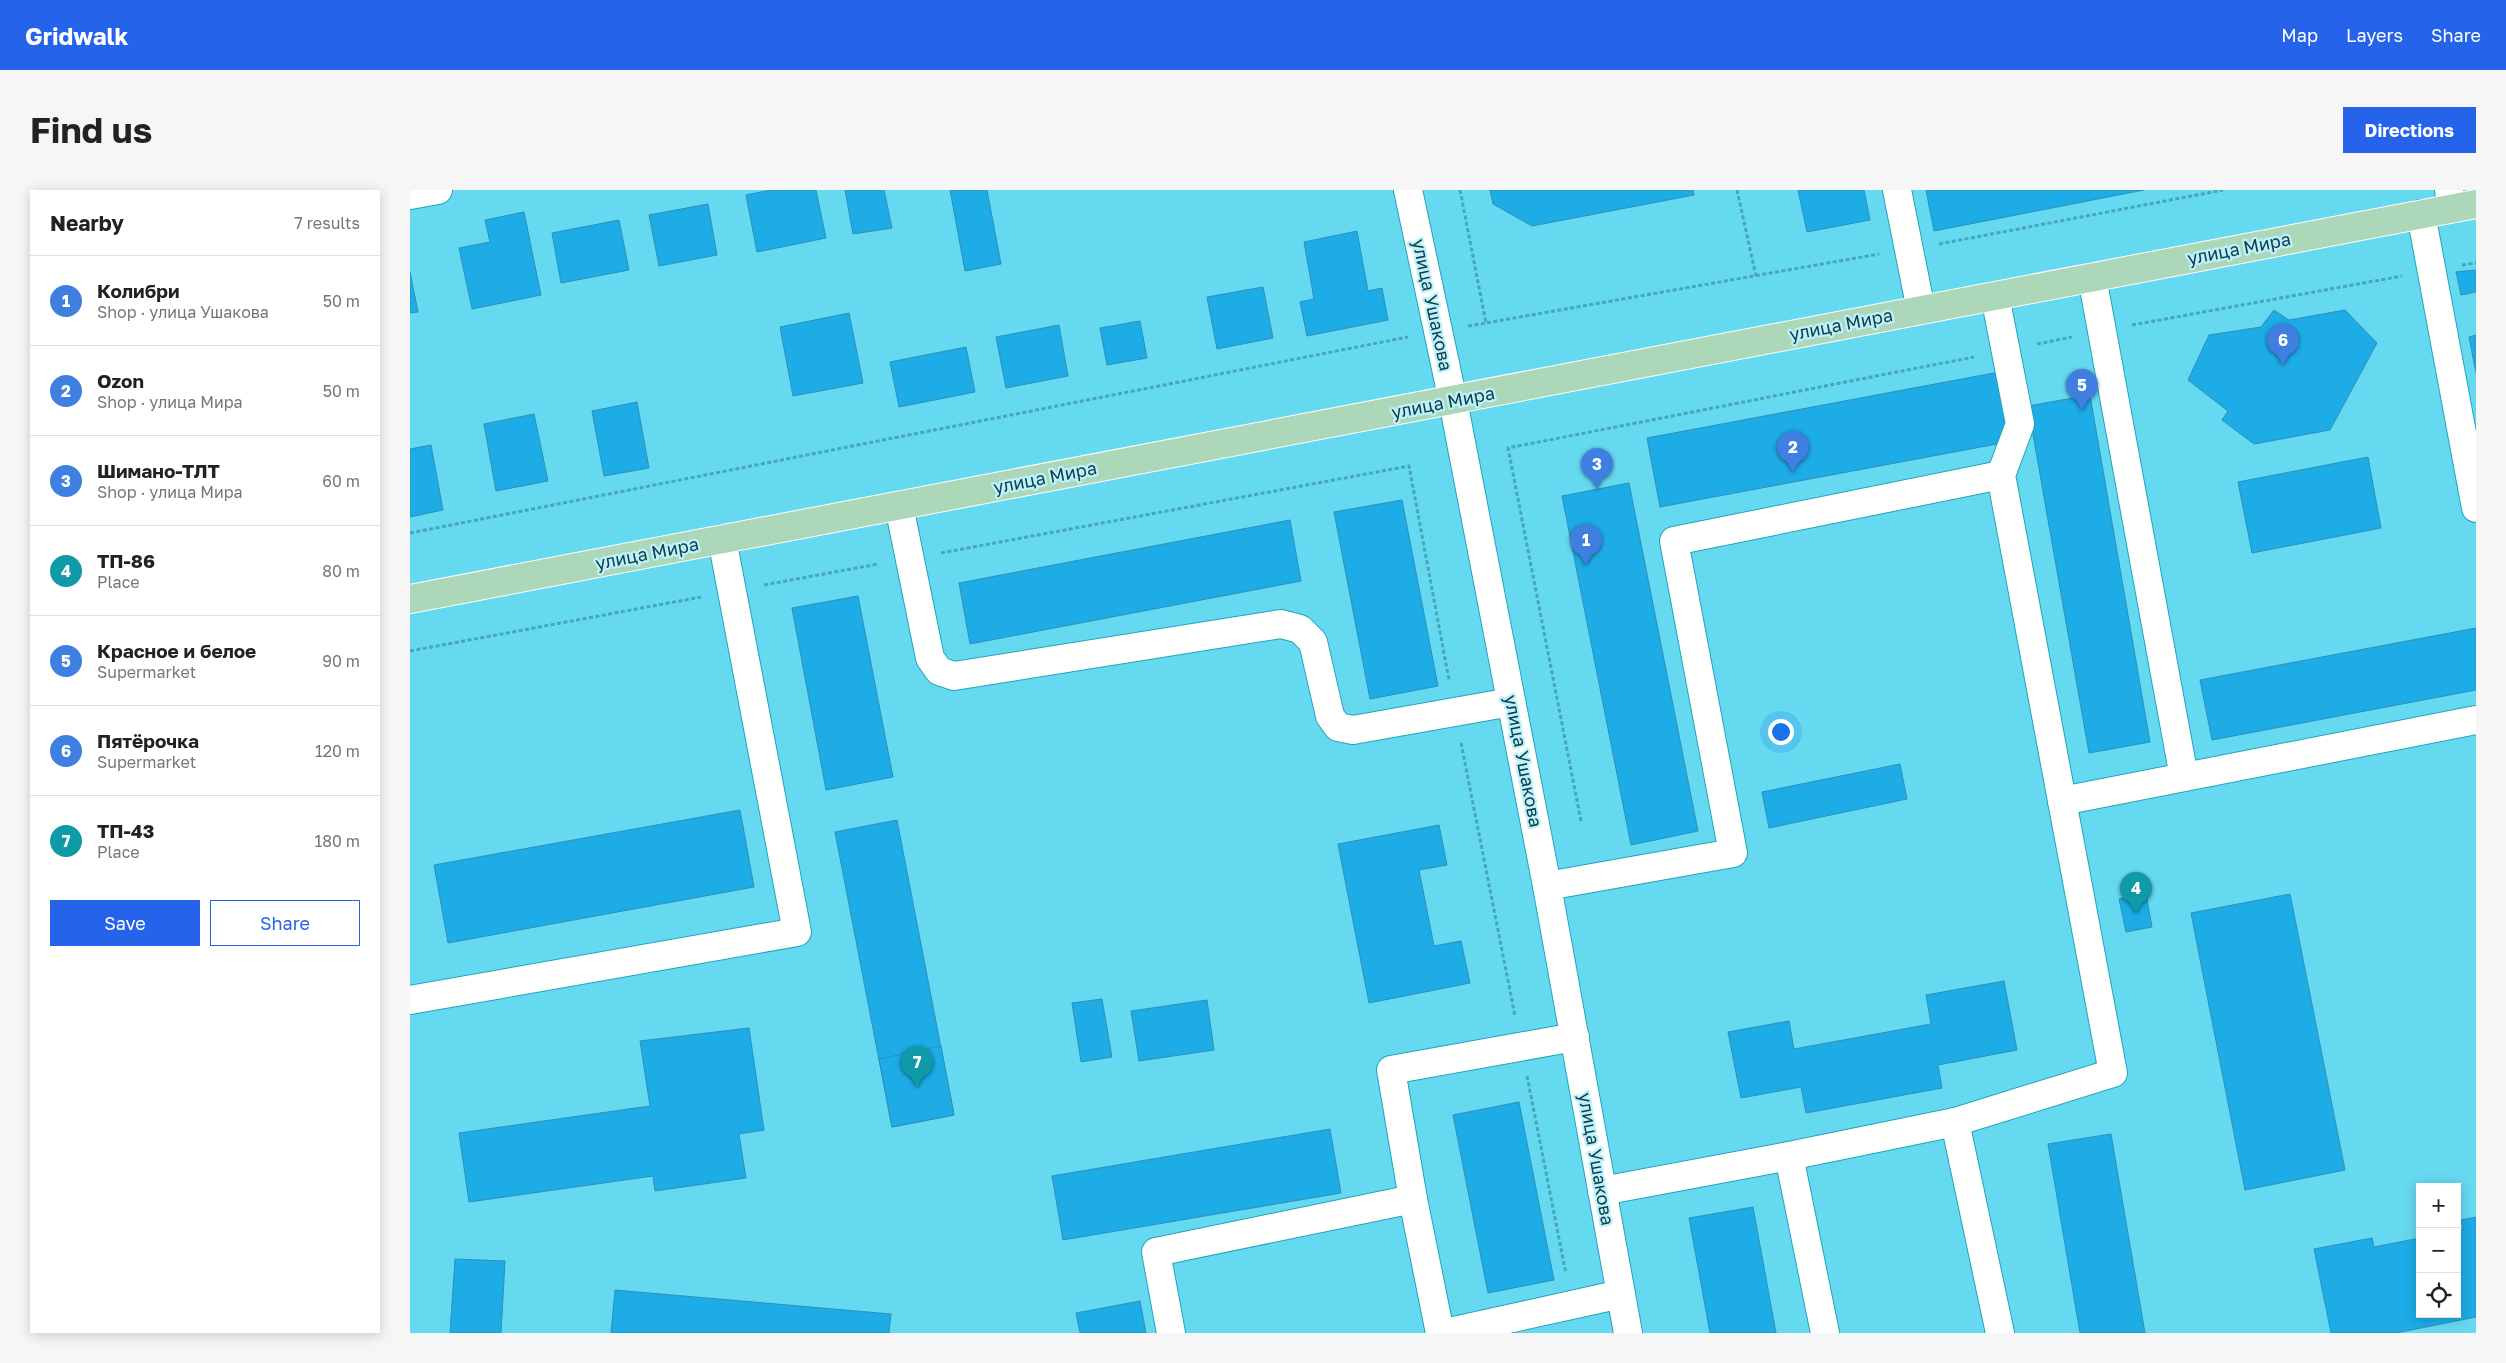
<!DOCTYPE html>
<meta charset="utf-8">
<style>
:root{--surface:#fff;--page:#f6f6f6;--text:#222;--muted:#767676;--line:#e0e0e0;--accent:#2563eb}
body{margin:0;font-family:"Golos Text",sans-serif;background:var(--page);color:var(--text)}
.controls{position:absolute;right:15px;bottom:15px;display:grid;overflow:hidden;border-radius:0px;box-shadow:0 2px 12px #0003}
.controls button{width:45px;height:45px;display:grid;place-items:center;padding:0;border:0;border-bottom:1px solid var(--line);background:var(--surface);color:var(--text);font:25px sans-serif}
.you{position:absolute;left:1370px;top:541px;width:18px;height:18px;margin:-12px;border:4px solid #fff;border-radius:50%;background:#1a73e8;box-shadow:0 0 0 8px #1a73e833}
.badge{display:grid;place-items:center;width:32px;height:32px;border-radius:50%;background:var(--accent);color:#fff;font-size:16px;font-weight:700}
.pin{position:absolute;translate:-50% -41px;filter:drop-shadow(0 1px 2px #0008)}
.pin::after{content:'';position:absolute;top:26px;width:18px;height:15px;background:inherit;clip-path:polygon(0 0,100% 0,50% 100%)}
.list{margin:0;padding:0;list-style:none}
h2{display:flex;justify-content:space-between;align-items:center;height:65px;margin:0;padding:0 20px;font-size:21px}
h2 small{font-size:16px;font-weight:400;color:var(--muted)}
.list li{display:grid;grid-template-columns:32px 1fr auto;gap:15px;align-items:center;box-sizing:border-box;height:90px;padding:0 20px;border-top:1px solid var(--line)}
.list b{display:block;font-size:19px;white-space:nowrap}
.list p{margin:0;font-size:16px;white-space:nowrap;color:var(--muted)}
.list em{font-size:16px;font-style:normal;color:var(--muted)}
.actions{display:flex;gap:10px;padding:15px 20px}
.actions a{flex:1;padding:11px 0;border:1px solid var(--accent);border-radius:0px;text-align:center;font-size:18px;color:var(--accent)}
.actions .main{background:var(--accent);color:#fff}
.icon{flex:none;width:28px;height:28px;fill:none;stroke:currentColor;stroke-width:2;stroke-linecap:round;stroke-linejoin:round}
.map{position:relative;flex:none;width:2066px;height:1143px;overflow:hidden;border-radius:0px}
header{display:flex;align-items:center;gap:30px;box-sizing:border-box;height:70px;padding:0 25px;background:var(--accent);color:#fff}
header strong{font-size:24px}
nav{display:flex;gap:28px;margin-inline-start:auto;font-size:18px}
.intro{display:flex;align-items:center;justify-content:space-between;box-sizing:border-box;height:120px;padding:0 30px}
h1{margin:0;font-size:35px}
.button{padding:12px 22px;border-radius:0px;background:var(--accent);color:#fff;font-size:18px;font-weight:700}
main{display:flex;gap:30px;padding:0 30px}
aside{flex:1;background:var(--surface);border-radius:0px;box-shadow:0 2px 12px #0003}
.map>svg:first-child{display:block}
.building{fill:#1dace6;stroke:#2f8fbb}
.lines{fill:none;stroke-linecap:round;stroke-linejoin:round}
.minor-casing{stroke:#22a4ba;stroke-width:30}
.major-casing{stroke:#fff;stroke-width:30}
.path{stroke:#47a6b9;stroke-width:3;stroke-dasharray:4 2.5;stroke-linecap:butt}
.minor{stroke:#fff;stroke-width:28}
.major{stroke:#acd8b9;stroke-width:28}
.labels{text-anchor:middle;stroke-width:4.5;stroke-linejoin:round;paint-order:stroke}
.street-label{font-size:18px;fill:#0c414a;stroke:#bef1fc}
</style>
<header>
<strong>Gridwalk</strong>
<nav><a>Map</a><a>Layers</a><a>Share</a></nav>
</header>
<div class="intro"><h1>Find us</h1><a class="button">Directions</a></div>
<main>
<aside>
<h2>Nearby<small>7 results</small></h2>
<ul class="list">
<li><span class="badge" style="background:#3f7fe0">1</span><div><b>Колибри</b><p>Shop · улица Ушакова</p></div><em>50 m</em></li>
<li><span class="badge" style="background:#3f7fe0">2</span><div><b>Ozon</b><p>Shop · улица Мира</p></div><em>50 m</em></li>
<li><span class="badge" style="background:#3f7fe0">3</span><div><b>Шимано-ТЛТ</b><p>Shop · улица Мира</p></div><em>60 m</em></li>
<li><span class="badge" style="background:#0f9aa8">4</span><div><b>ТП-86</b><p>Place</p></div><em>80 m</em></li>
<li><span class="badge" style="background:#3f7fe0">5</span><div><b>Красное и белое</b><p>Supermarket</p></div><em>90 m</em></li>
<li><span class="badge" style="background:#3f7fe0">6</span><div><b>Пятёрочка</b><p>Supermarket</p></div><em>120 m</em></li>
<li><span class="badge" style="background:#0f9aa8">7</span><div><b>ТП-43</b><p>Place</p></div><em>180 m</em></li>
</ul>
<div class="actions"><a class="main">Save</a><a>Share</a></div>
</aside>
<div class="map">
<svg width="2066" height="1143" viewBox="0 0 2066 1143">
<rect width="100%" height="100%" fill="#65d9f0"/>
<g class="building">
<polygon points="361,0 406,0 416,48 347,62 336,5"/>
<polygon points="435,0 474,0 482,38 443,44"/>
<polygon points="540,0 577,0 591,74 555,81"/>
<polygon points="1080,0 1283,0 1284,5 1122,36 1083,14"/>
<polygon points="1388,0 1454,0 1460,30 1397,42"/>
<polygon points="1516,0 1734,0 1524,41"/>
<polygon points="298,14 307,65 249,76 239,25"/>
<polygon points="114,22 131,105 62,119 49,58 80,52 75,30"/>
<polygon points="209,30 219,80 151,93 142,43"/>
<polygon points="947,41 958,101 972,98 978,130 897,146 890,112 904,109 894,52"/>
<polygon points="2066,80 2066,102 2051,105 2046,82"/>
<polygon points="0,82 8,122 0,123"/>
<polygon points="853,97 863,148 807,159 797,107"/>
<polygon points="1864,120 1879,130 1935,120 1967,153 1920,240 1844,254 1812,230 1818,221 1778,190 1799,145 1851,137"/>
<polygon points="439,123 453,193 383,206 370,137"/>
<polygon points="730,131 737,168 697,175 690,138"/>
<polygon points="649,135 658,186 596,198 586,147"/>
<polygon points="2066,145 2066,183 2059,147"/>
<polygon points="556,157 565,202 489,217 480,172"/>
<polygon points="1589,182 1603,251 1250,317 1237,248"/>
<polygon points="1680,205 1740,552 1679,563 1618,216"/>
<polygon points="227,212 239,278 194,286 182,221"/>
<polygon points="124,224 138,291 86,301 74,234"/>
<polygon points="21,255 33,320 0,327 0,259"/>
<polygon points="1958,267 1971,338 1842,363 1828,292"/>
<polygon points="1219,293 1288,641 1221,655 1152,306"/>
<polygon points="992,310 1028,496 960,509 924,322"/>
<polygon points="880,330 891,391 560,454 549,393"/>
<polygon points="448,406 483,587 416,600 382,418"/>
<polygon points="2066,438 2066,500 1802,550 1790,490"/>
<polygon points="1490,574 1497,609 1359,638 1352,602"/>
<polygon points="330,620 344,697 38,753 24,675"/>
<polygon points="487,630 544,925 482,937 425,642"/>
<polygon points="1029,635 1037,675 1009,680 1024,756 1051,751 1060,793 959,813 928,654"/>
<polygon points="1736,704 1742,737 1716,742 1709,709"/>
<polygon points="1880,704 1935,980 1835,1000 1781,723"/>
<polygon points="1594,791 1607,860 1528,875 1532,898 1396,923 1391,897 1331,908 1318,842 1379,831 1384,859 1521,834 1516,805"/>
<polygon points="692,809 702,867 671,872 662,813"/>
<polygon points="797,810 804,860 729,871 721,821"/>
<polygon points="339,838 354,940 329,944 336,988 245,1001 243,986 59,1012 49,943 240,916 230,851"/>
<polygon points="531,856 544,925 482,937 469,869"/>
<polygon points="1109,912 1144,1090 1078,1103 1043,925"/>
<polygon points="920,939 931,1003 653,1050 642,986"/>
<polygon points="1701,944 1735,1143 1670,1143 1638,954"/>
<polygon points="1343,1017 1366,1143 1300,1143 1279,1028"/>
<polygon points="2066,1027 2066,1127 1986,1143 1921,1143 1904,1059 1962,1048 1964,1057 2010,1048 2010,1124 2047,1124 2047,1040 2053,1039 2051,1030"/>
<polygon points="45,1069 95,1071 91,1143 40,1143"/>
<polygon points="205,1100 481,1124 479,1143 201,1143"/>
<polygon points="730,1111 736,1143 670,1143 666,1123"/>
</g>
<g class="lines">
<defs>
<g id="minor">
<polyline points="998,0 1043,211 1137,696 1218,1143"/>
<polyline points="1487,0 1511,120"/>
<polyline points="2039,0 2042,18"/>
<polyline points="0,5 28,0"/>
<polyline points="2011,24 2066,318"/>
<polyline points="1682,87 1774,587"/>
<polyline points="489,316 520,468 529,481 544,486 871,434 890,439 903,452 920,526 928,537 943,540 1101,512"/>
<polyline points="1652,611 2066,530"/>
<polyline points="1137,696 1323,663 1264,351 1591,285"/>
<polyline points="0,810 387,742 312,349"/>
<polyline points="1545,932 1590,1143"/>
<polyline points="1379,966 1545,932 1703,883 1591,285 1610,234 1585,106"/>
<polyline points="1192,1001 1379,966 1415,1143"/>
<polyline points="761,1143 746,1062 1003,1009"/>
<polyline points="1030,1143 1003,1009 981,880 1165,847"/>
<polyline points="1035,1143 1211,1104"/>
</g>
<polyline id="major" points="0,409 2066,14"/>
</defs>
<use href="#minor" class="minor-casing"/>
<use href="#major" class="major-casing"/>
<g class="path">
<polyline points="1050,0 1076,133 1469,64"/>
<polyline points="1327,0 1346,86"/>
<polyline points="1529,54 1813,0"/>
<polyline points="2052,75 2066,73"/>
<polyline points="1722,135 1992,86"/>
<polyline points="1058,136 1076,133"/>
<polyline points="1627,154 1662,147"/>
<polyline points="0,343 998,147"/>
<polyline points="531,363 999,276 1039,490"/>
<polyline points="354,395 468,374"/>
<polyline points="0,461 291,407"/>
<polyline points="1051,553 1105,826"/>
<polyline points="1171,631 1098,258 1564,167"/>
<polyline points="1117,886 1156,1084"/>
</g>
<use href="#minor" class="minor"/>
<use href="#major" class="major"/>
</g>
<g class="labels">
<g class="street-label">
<text transform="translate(1829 59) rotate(-11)" y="6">улица Мира</text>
<text transform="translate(1022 115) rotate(78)" y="6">улица Ушакова</text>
<text transform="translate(1431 135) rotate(-11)" y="6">улица Мира</text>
<text transform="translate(1033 213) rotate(-11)" y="6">улица Мира</text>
<text transform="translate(635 288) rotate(-11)" y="6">улица Мира</text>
<text transform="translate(237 364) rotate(-11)" y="6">улица Мира</text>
<text transform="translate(1113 571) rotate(79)" y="6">улица Ушакова</text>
<text transform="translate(1186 969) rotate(80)" y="6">улица Ушакова</text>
</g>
</g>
</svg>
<div class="controls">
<button>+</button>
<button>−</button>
<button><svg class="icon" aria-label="locate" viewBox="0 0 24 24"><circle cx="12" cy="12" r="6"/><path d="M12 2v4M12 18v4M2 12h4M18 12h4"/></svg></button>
</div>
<div class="you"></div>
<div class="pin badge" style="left:1176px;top:375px;background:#3f7fe0">1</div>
<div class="pin badge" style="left:1383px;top:282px;background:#3f7fe0">2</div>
<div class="pin badge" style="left:1187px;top:299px;background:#3f7fe0">3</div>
<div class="pin badge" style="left:1726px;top:723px;background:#0f9aa8">4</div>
<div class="pin badge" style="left:1672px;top:220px;background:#3f7fe0">5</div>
<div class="pin badge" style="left:1873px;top:175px;background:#3f7fe0">6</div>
<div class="pin badge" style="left:507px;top:897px;background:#0f9aa8">7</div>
</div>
</main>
